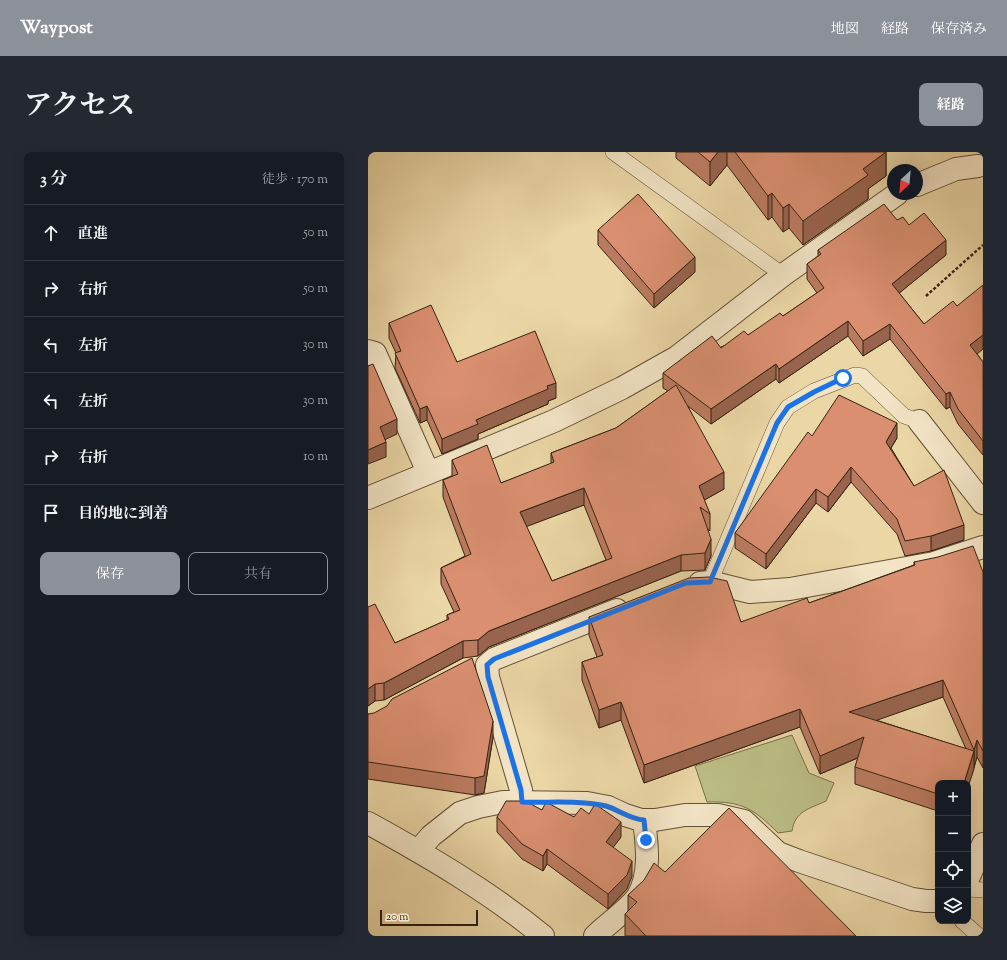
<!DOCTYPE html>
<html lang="ja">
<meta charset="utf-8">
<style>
:root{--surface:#171b24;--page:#242831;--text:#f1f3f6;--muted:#9ea1a6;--line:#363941;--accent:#8c9099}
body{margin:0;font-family:"Sorts Mill Goudy","Noto Serif JP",serif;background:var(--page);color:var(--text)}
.controls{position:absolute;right:12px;bottom:12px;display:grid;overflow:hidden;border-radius:8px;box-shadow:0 4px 16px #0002}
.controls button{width:36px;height:36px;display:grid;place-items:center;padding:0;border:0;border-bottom:1px solid var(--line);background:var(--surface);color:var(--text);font:20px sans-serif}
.compass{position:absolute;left:519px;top:12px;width:36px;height:36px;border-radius:50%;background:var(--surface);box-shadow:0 4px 16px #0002;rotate:206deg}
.scale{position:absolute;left:12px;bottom:10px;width:98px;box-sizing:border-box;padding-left:4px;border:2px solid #362311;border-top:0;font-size:11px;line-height:14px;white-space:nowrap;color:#362311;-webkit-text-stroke:3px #f2e4c5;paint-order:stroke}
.stop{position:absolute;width:12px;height:12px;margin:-9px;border:3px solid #1a73e8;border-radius:50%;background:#fff}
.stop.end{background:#1a73e8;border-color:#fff;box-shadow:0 1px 4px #0008}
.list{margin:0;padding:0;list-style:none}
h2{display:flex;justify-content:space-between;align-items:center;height:52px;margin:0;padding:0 16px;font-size:17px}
h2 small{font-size:13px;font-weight:400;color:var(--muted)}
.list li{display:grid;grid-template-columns:26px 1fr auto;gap:12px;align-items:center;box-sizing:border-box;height:56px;padding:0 16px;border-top:1px solid var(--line)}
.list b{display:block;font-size:15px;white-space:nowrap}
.list em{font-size:13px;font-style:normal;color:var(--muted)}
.actions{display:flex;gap:8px;padding:12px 16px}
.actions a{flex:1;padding:9px 0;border:1px solid var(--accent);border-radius:8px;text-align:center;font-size:14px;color:var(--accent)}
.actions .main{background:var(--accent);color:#fff}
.icon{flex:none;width:22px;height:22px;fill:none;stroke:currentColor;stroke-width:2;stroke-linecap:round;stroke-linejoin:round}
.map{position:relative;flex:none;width:615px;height:784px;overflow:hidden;border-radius:8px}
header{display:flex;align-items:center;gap:24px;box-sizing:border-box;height:56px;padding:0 20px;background:var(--accent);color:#fff}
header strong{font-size:19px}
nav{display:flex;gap:22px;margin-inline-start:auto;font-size:14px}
.intro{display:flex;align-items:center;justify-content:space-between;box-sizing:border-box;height:96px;padding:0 24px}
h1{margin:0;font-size:28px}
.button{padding:10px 18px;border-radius:8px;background:var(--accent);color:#fff;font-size:14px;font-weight:700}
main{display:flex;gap:24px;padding:0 24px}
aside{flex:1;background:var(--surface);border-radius:8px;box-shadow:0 4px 16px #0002}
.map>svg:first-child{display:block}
.green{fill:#bbbd84;stroke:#78704a}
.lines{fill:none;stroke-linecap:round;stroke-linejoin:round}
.service-casing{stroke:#635036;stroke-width:16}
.minor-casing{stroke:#635036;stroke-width:24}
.tertiary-casing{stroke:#635036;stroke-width:24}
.path{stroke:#362311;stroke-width:2.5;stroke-dasharray:3 2;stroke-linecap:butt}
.service{stroke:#f2e4c5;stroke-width:15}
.minor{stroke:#f2e4c5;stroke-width:22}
.tertiary{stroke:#f2e4c5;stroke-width:22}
.wall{fill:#bb7b60;stroke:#362311;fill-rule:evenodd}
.shaded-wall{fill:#98644e;stroke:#362311}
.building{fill:#d98f70;stroke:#362311;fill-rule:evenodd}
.route{stroke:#1a73e8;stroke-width:5}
</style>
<header>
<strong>Waypost</strong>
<nav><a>地図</a><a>経路</a><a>保存済み</a></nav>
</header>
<div class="intro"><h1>アクセス</h1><a class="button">経路</a></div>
<main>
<aside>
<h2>3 分<small>徒歩 · 170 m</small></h2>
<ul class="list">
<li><svg class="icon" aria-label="ahead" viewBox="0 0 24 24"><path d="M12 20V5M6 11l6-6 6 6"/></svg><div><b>直進</b></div><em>50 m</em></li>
<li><svg class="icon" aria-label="right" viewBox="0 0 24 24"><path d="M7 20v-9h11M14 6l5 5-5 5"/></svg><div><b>右折</b></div><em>50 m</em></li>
<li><svg class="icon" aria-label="left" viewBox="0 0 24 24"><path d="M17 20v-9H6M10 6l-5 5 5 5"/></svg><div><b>左折</b></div><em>30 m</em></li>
<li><svg class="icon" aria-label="left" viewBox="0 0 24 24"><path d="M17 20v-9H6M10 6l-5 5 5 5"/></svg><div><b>左折</b></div><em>30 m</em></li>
<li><svg class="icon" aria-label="right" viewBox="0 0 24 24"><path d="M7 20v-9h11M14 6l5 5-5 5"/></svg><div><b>右折</b></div><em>10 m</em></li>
<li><svg class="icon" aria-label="arrive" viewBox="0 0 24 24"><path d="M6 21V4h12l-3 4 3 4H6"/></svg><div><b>目的地に到着</b></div></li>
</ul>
<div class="actions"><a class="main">保存</a><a>共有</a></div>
</aside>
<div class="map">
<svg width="615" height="784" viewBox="0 0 615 784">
<rect width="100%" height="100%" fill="#ebd6a6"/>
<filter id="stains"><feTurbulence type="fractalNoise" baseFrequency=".005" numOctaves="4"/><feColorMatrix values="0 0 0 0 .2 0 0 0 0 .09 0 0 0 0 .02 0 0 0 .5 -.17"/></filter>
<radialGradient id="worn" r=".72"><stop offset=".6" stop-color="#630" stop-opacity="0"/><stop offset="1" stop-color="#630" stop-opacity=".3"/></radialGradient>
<path class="green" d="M424,583l17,38 25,10 -8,18c-17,8 -31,10 -34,30l-14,2c-24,-24 -36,-32 -71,-31l-12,-36z"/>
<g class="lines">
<defs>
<g id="service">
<polyline points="245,0 415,123"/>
<polyline points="342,430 409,271 420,255 446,239 487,223 494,224 536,264 551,269"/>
<polyline points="600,737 615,738"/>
<polyline points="594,769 611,784"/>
</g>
<g id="minor">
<polyline points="549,33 588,17 610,14"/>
<polyline points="0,199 7,201 60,320"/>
<polyline points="551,269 615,351"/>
<polyline points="0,346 186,269 254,236 309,205 415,123 529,42"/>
<polyline points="332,431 342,430 382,440 422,437 566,411 615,395"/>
<polyline points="154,651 153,638 120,525 119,513 126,507 249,458"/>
<polyline points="50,699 63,684 92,661 110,655 135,650 219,651 240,655 257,663 273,668 287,668 317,663 350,663 376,669 410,701 431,709 544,747 558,749 570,749"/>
<polyline points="600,727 615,692"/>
<path d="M227,784c11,-11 35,-28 43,-40 13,-22 9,-52 6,-76"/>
</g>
<path id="tertiary" d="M0,671c60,33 122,69 175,113"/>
</defs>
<use href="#service" class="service-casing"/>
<use href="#minor" class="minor-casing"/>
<use href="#tertiary" class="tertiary-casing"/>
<polyline class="path" points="558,144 615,93"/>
<use href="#service" class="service"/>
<use href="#minor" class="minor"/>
<use href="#tertiary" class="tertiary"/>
</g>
<g class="wall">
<polygon points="308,0 518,0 518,24 500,37 500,47 435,93 421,76 415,80 404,65 400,68 359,13 342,34 308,6"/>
<path d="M529,68l12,5 37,30 -47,38 25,31 53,30 6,8v93l-25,-31 -8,-17 -4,2 -56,-70 -27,17 -15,-20 -69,47 -3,-4 -65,45 -23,-18 36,83 -20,11 6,14v17l-2,-2 3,27 -6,14 -24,1 -192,76 -11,9 -15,2 -79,42 -9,1 -7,5v-99l27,36 52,-23v-5l7,-3 -13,-28v-16l24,-12 -22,-59v-17l9,-3v-17l49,23 50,-19v-11l65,-25 52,-37 -5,-3v-15l85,-38 35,-19 34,-23 -10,-14v-15l11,-8v-6zM216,353l22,55 -54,21 -26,-55z"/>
<polygon points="230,78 327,120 286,156 230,93"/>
<polygon points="21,171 89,210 188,246 180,249 180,252 110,282 110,287 74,302 59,268 52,271 27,216 28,201 21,186"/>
<polygon points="444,284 529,286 523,296 546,334 596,388 563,399 537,404 529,382 483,330 460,360 448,351 398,417 367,396 367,381"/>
<path d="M546,410l69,10v196l-6,-11 -9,30v-4h-30v28l-83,-27v-17l3,-9 -38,16 -20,-47 -156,56 -23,-63 -22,8 -17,-48v-18l15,-5 -8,-22v-18l152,5 68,-19 105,-38zM575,545l23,52 -90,-29z"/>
<polygon points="0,562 125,585 116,641 107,643 0,627"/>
<polygon points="174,658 206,665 221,662 253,685 245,695 264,724 259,737 240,757 179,712 175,719 154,707 129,680 129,665"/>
<polygon points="297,720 488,784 257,784 257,762 260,759 260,743"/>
</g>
<g class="shaded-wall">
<polygon points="350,0 359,0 359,13 342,34 342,10"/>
<polygon points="518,0 518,24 500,37 500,47 435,93 435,69 495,17"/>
<polygon points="404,41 404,65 400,68 400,44"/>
<polygon points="421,52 421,76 415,80 415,56"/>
<polygon points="578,88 578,103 524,147 524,132"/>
<polygon points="327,105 327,120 286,156 286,142"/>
<polygon points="480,169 480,184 411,231 411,217"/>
<polygon points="522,172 522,187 495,204 495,189"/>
<polygon points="615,183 615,197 602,208 602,193"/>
<polygon points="408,212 408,227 343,272 343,257"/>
<polygon points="188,231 188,246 180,249 180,252 110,282 110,287 74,302 74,287 108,268 179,234"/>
<polygon points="582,240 582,255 578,257 578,242"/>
<polygon points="59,254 59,268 52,271 52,257"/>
<polygon points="29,267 29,282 12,290 12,275"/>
<polygon points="529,271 529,286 518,304 518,290"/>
<polygon points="18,290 18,305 0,312 0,298"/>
<polygon points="483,315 483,330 460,360 460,345"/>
<polygon points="356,320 356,337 331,351 331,334"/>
<polygon points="216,336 216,353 152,377 152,360"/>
<polygon points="448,337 448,351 398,417 398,402"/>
<polygon points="596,373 596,388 563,399 563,384"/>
<polygon points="343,387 343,404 337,418 337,401"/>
<polygon points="313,403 313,419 121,495 110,504 110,488 121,479"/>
<polygon points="95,489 95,506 16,548 16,531"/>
<polygon points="575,528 575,545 481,578 481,560"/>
<polygon points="7,532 7,549 0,554 0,537"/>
<polygon points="253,550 253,568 231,576 231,558"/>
<polygon points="432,557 432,575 276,631 276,613"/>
<polygon points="125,569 125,585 116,641 107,643 107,626"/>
<polygon points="496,585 496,603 452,622 452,604"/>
<polygon points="609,588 609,605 606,616 606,598"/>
<polygon points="606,599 606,617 600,635 600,631 596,631"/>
<polygon points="253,670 253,685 238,705 238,690"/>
<polygon points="179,697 179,712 175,719 175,704"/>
<polygon points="264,709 264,724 259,737 240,757 240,742"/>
</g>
<g class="building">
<polygon points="330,0 350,0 342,10"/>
<polygon points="367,0 518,0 495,17 500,23 435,69 421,52 415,56 404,41 400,44"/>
<polygon points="270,42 327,105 286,142 230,78"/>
<polygon points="516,52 529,68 535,65 541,73 556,61 578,88 524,132 556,172 585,149 589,154 615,133 615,183 602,193 615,210 615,289 590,257 582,240 578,242 522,172 495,189 480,169 411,217 408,212 343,257 295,221 344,184 353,196 376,179 380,183 412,161 415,164 456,136 439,112 453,102 450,98"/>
<polygon points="63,153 89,210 167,179 188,231 179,234 180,237 108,268 110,272 74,287 59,254 52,257 27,201 33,199 21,171"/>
<polygon points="5,212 29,267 12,275 18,290 0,298 0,214"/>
<path d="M308,233l48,87 -25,14 11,28 -10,-7 11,32 -6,14 -24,2 -192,76 -11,9 -15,1 -79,42 -9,1 -7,5v-82l7,-3 20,39 54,-24 -2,-4 13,-5 -19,-42 30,-14 -28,-74 15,-6 -6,-14 35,-15 14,38 53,-21 -3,-9 65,-25zM216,336l28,70 -60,23 -32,-69z"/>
<polygon points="471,243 529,271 518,290 546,334 576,318 596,373 563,384 537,389 529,367 483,315 460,345 448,337 398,402 367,381 440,280 444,284"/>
<polygon points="605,394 615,420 615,599 609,588 606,598 575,528 481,560 606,599 596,631 570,631 570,642 487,615 496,585 452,604 432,557 276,613 253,550 231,558 214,510 235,503 221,465 321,426 341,425 359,429 373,470 439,446 441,451 547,413 546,410 570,405"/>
<polygon points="104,506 125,569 116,624 107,626 0,610 0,562 6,561 19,554 24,547"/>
<polygon points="138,649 157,649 174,658 178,650 206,665 213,656 221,662 227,652 253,670 238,690 264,709 259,723 240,742 179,697 175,704 154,692 129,665"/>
<polygon points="361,656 488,784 278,784 257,762 269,750 260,743 276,728 286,711 297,720"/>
</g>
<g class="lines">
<path class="route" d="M278,688l-2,-20c-14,-1 -25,-10 -38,-14 -27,-6 -56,-3 -84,-4l-1,-12 -33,-113 -1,-12 7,-6 192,-76 24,-1 67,-159 11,-16 26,-15 29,-14"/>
</g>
<rect width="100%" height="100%" filter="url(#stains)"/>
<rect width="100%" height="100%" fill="url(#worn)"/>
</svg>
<div class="controls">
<button>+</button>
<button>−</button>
<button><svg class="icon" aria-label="locate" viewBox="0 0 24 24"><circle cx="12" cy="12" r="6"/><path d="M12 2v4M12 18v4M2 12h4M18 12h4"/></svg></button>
<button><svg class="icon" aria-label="layers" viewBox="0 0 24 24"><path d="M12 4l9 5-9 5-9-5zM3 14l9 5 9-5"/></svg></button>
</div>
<svg class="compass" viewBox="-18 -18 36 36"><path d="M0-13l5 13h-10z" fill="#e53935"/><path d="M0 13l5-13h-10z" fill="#9ea1a6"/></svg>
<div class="scale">20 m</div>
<div class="stop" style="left:475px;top:226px"></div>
<div class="stop end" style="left:278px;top:688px"></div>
</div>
</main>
